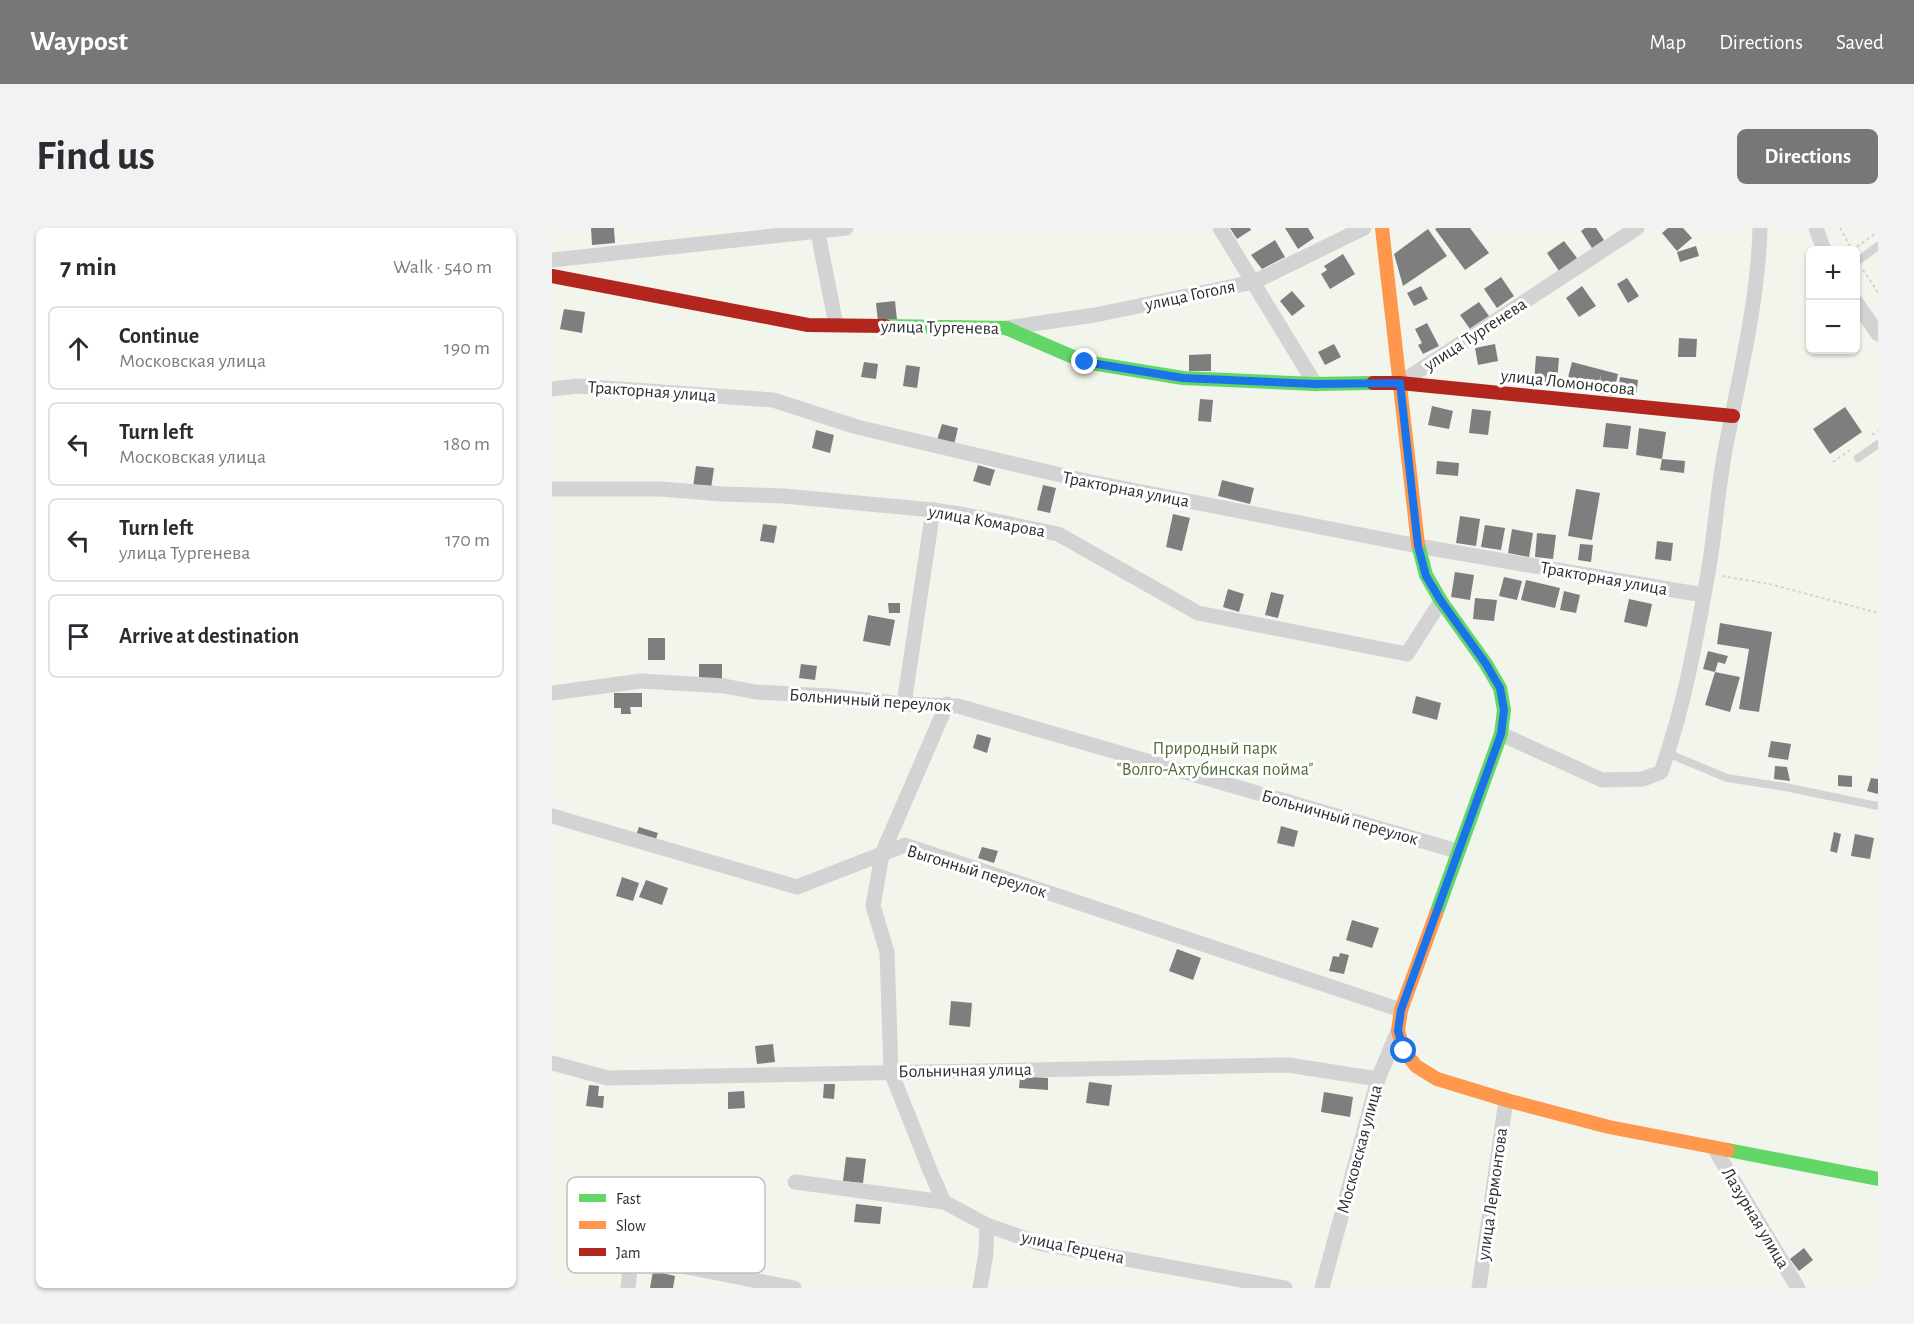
<!DOCTYPE html>
<meta charset="utf-8">
<style>
:root{--surface:#fff;--page:#f2f2f3;--text:#2b2b33;--muted:#7c7c81;--line:#e1e1e2;--accent:#777}
body{margin:0;font-family:"Alegreya Sans",sans-serif;background:var(--page);color:var(--text)}
.controls{position:absolute;right:18px;top:18px;display:grid;overflow:hidden;border-radius:9px;box-shadow:0 2px 4px #0004}
.controls button{width:54px;height:54px;display:grid;place-items:center;padding:0;border:0;border-bottom:2px solid var(--line);background:var(--surface);color:var(--text);font:30px sans-serif}
.stop{position:absolute;width:18px;height:18px;margin:-14px;border:4px solid #1a73e8;border-radius:50%;background:#fff}
.stop.end{background:#1a73e8;border-color:#fff;box-shadow:0 2px 6px #0008}
.list{margin:0;padding:0;list-style:none}
h2{display:flex;justify-content:space-between;align-items:center;height:78px;margin:0;padding:0 24px;font-size:26px}
h2 small{font-size:20px;font-weight:400;color:var(--muted)}
.list li{display:grid;grid-template-columns:39px 1fr auto;gap:18px;align-items:center;box-sizing:border-box;height:84px;margin:0 12px 12px;padding:0 12px;border:2px solid var(--line);border-radius:9px}
.list b{display:block;font-size:22px;white-space:nowrap}
.list p{margin:0;font-size:20px;white-space:nowrap;color:var(--muted)}
.list em{font-size:20px;font-style:normal;color:var(--muted)}
.icon{flex:none;width:33px;height:33px;fill:none;stroke:currentColor;stroke-width:2;stroke-linecap:round;stroke-linejoin:round}
.map{position:relative;flex:none;width:1326px;height:1060px;overflow:hidden;border-radius:9px}
header{display:flex;align-items:center;gap:36px;box-sizing:border-box;height:84px;padding:0 30px;background:var(--accent);color:#fff}
header strong{font-size:28px}
nav{display:flex;gap:33px;margin-inline-start:auto;font-size:21px}
.intro{display:flex;align-items:center;justify-content:space-between;box-sizing:border-box;height:144px;padding:0 36px}
h1{margin:0;font-size:42px}
.button{padding:15px 27px;border-radius:9px;background:var(--accent);color:#fff;font-size:21px;font-weight:700}
main{display:flex;gap:36px;padding:0 36px}
aside{flex:1;background:var(--surface);border-radius:9px;box-shadow:0 2px 4px #0004}
.map>svg:first-child{display:block}
.green{fill:#f1f5eb;fill-rule:evenodd}
.building{fill:#7e7e7e}
.lines{fill:none;stroke-linecap:round;stroke-linejoin:round}
.path{stroke:#d3d3d3;stroke-width:2;stroke-dasharray:3 3;stroke-linecap:butt}
.lane{stroke:#d3d3d3;stroke-width:8}
.street{stroke:#d3d3d3;stroke-width:15}
.fast{stroke:#63d668;stroke-width:14}
.slow{stroke:#ff974d;stroke-width:14}
.jam{stroke:#b3261e;stroke-width:14}
.route{stroke:#1a73e8;stroke-width:8}
.labels{text-anchor:middle;stroke-width:6;stroke-linejoin:round;paint-order:stroke}
.street-label{font-size:18px;fill:#2e2e2e;stroke:#fff}
.park-label{font-size:18px;fill:#536d38;stroke:#fff}
.key{fill:#fff;stroke:#c0c0c0;stroke-width:1.5}
.key-label{font-size:16px;fill:#2e2e2e}
</style>
<header>
<strong>Waypost</strong>
<nav><a>Map</a><a>Directions</a><a>Saved</a></nav>
</header>
<div class="intro"><h1>Find us</h1><a class="button">Directions</a></div>
<main>
<aside>
<h2>7 min<small>Walk · 540 m</small></h2>
<ul class="list">
<li><svg class="icon" aria-label="ahead" viewBox="0 0 24 24"><path d="M12 20V5M6 11l6-6 6 6"/></svg><div><b>Continue</b><p>Московская улица</p></div><em>190 m</em></li>
<li><svg class="icon" aria-label="left" viewBox="0 0 24 24"><path d="M17 20v-9H6M10 6l-5 5 5 5"/></svg><div><b>Turn left</b><p>Московская улица</p></div><em>180 m</em></li>
<li><svg class="icon" aria-label="left" viewBox="0 0 24 24"><path d="M17 20v-9H6M10 6l-5 5 5 5"/></svg><div><b>Turn left</b><p>улица Тургенева</p></div><em>170 m</em></li>
<li><svg class="icon" aria-label="arrive" viewBox="0 0 24 24"><path d="M6 21V4h12l-3 4 3 4H6"/></svg><div><b>Arrive at destination</b></div></li>
</ul>
</aside>
<div class="map">
<svg width="1326" height="1060" viewBox="0 0 1326 1060">
<rect width="100%" height="100%" fill="#fff"/>
<path class="green" d="M0,0h1326v1060h-1326zM1258,22h46v100h-46z"/>
<g class="building">
<polygon points="39,0 62,0 63,15 40,17"/>
<polygon points="678,0 698,0 699,2 685,11"/>
<polygon points="733,0 756,0 762,10 746,21"/>
<polygon points="885,0 918,0 937,25 913,42 883,1"/>
<polygon points="1033,0 1044,0 1052,12 1040,20 1029,3"/>
<polygon points="1116,0 1131,0 1140,10 1125,23 1110,5"/>
<polygon points="876,1 895,28 851,58 842,26"/>
<polygon points="723,12 733,29 710,41 699,27"/>
<polygon points="1012,13 1025,30 1007,43 995,25"/>
<polygon points="1144,18 1147,28 1128,34 1125,24"/>
<polygon points="791,26 803,46 778,61 769,46 775,42 772,38"/>
<polygon points="949,49 962,68 945,80 932,61"/>
<polygon points="1075,50 1087,68 1076,75 1065,56"/>
<polygon points="869,58 876,71 862,78 855,65"/>
<polygon points="1030,58 1044,78 1027,89 1014,70"/>
<polygon points="740,63 753,78 740,88 728,73"/>
<polygon points="343,73 345,92 326,94 324,75"/>
<polygon points="927,74 937,88 918,101 908,87"/>
<polygon points="12,81 33,84 30,105 8,101"/>
<polygon points="875,95 887,118 871,126 866,117 870,115 863,101"/>
<polygon points="1127,110 1145,111 1144,129 1126,129"/>
<polygon points="782,116 789,129 773,137 766,124"/>
<polygon points="943,116 946,133 926,137 923,120"/>
<polygon points="659,126 659,143 637,143 637,127"/>
<polygon points="984,128 1007,130 1005,156 982,154"/>
<polygon points="312,134 326,136 324,151 309,149"/>
<polygon points="1020,134 1066,146 1061,168 1046,165 1049,147 1044,165 1014,157"/>
<polygon points="354,137 368,139 365,160 351,158"/>
<polygon points="1068,149 1086,152 1084,169 1066,166"/>
<polygon points="648,171 661,172 659,194 646,193"/>
<polygon points="880,178 901,183 897,201 876,197"/>
<polygon points="1293,179 1310,204 1278,226 1261,201"/>
<polygon points="920,181 939,183 936,207 917,205"/>
<polygon points="1054,195 1079,198 1076,221 1051,219"/>
<polygon points="390,196 406,200 402,217 385,212"/>
<polygon points="1087,200 1114,204 1110,231 1084,227"/>
<polygon points="264,202 282,207 278,225 260,220"/>
<polygon points="1110,231 1133,233 1132,245 1108,242"/>
<polygon points="885,233 907,235 906,248 884,246"/>
<polygon points="426,237 443,242 438,258 421,253"/>
<polygon points="144,238 162,240 159,261 141,259"/>
<polygon points="670,252 702,260 698,276 666,268"/>
<polygon points="491,257 504,260 498,285 485,282"/>
<polygon points="1024,261 1048,265 1040,312 1016,308"/>
<polygon points="621,286 638,290 630,323 614,319"/>
<polygon points="908,288 928,291 924,318 904,315"/>
<polygon points="211,296 225,298 222,315 208,313"/>
<polygon points="933,297 953,300 949,322 929,319"/>
<polygon points="960,301 981,305 977,329 956,325"/>
<polygon points="985,305 1004,307 1001,331 983,329"/>
<polygon points="1105,313 1121,315 1119,333 1103,331"/>
<polygon points="1028,316 1041,317 1039,334 1026,332"/>
<polygon points="903,344 922,347 918,372 899,369"/>
<polygon points="952,349 970,353 965,372 947,368"/>
<polygon points="974,352 1008,360 1003,380 969,372"/>
<polygon points="676,361 692,366 687,384 671,379"/>
<polygon points="1012,363 1028,367 1024,385 1008,382"/>
<polygon points="719,364 732,367 726,390 713,387"/>
<polygon points="923,370 945,372 942,393 921,391"/>
<polygon points="1077,371 1100,376 1095,399 1072,394"/>
<polygon points="336,375 348,375 348,385 337,385"/>
<polygon points="316,387 343,392 338,418 311,413"/>
<polygon points="1168,395 1220,404 1207,484 1187,481 1197,421 1165,416"/>
<rect x="96" y="410" width="17" height="22"/>
<polygon points="1156,423 1176,428 1173,436 1166,434 1163,444 1151,441"/>
<polygon points="147,436 170,436 170,452 147,451"/>
<polygon points="249,436 265,438 263,452 247,450"/>
<polygon points="1163,444 1188,449 1178,484 1153,477"/>
<polygon points="62,465 90,465 90,479 78,479 79,486 69,486 69,480 62,480"/>
<polygon points="864,468 889,475 885,492 860,485"/>
<polygon points="425,506 439,510 435,525 421,520"/>
<polygon points="1219,513 1239,516 1236,532 1216,529"/>
<polygon points="1223,538 1235,539 1238,553 1222,551"/>
<polygon points="1286,547 1300,548 1300,559 1286,558"/>
<polygon points="1319,550 1326,551 1326,566 1315,563"/>
<polygon points="729,598 746,603 742,619 725,615"/>
<polygon points="87,599 106,605 102,617 83,610"/>
<polygon points="1282,604 1289,606 1285,625 1278,623"/>
<polygon points="1303,606 1322,610 1318,631 1299,628"/>
<polygon points="430,619 446,623 442,635 426,630"/>
<polygon points="70,649 87,655 81,673 64,668"/>
<polygon points="94,652 116,660 110,677 87,669"/>
<polygon points="800,692 827,700 820,720 794,712"/>
<polygon points="625,721 649,730 641,752 617,743"/>
<polygon points="788,725 797,727 792,746 777,743 781,728 787,729"/>
<polygon points="399,773 420,775 418,799 397,797"/>
<polygon points="221,816 223,834 205,836 203,818"/>
<polygon points="468,848 496,850 496,862 467,860"/>
<polygon points="537,854 560,857 557,878 534,875"/>
<polygon points="272,856 283,856 282,871 271,870"/>
<polygon points="37,857 47,858 46,868 52,868 51,880 34,878"/>
<polygon points="192,863 193,880 176,881 176,864"/>
<polygon points="772,864 801,869 798,889 769,884"/>
<polygon points="294,929 314,931 311,955 291,953"/>
<polygon points="304,976 330,979 328,996 302,994"/>
<polygon points="1252,1020 1261,1032 1247,1043 1238,1031"/>
<polygon points="101,1043 123,1048 121,1060 98,1060"/>
</g>
<g class="lines">
<g class="path">
<polyline points="1288,0 1300,22"/>
<polyline points="1300,22 1326,4"/>
<polyline points="1311,42 1326,65"/>
<polyline points="1320,207 1326,203"/>
<polyline points="1281,234 1298,222"/>
<polyline points="1170,348 1218,356 1326,385"/>
</g>
<g class="lane">
<polyline points="1304,34 1326,18"/>
<polyline points="1306,230 1326,216"/>
<polyline points="1115,525 1175,550 1233,559 1326,578"/>
</g>
<g class="street">
<polyline points="265,0 284,97"/>
<polyline points="668,0 763,156"/>
<polyline points="1264,0 1272,22"/>
<polyline points="0,32 294,0"/>
<polyline points="1304,74 1326,106"/>
<polyline points="454,100 543,87 702,54 812,0"/>
<polyline points="848,155 1085,0"/>
<polyline points="0,161 25,158 221,172 305,199 534,253 866,318 1151,367"/>
<polyline points="0,261 109,261 170,266 232,268 381,282 414,287 506,306 646,385 855,426 889,373"/>
<polyline points="0,465 89,453 172,458 204,464 278,468 352,476 406,478 905,623"/>
<polyline points="352,476 381,282"/>
<path d="M949,506l101,46 41,-1 18,-7c23,-64 35,-132 47,-199 7,-38 9,-78 16,-117 14,-75 34,-151 36,-228"/>
<polyline points="0,588 245,659 353,617 849,782"/>
<polyline points="0,835 56,850 736,837 826,851"/>
<polyline points="1162,920 1246,1060"/>
<polyline points="243,954 392,974 435,997 486,1015 733,1060"/>
<polyline points="392,974 379,945 339,844 335,724 321,678 330,626 395,476"/>
<polyline points="76,1060 79,1028 242,1060"/>
<polyline points="428,1060 434,1025 435,997"/>
<polyline points="770,1060 826,851 846,803"/>
<polyline points="927,1060 954,872"/>
</g>
<g class="fast">
<polyline points="333,98 454,100 533,134 631,150 763,156 821,155"/>
<polyline points="866,316 874,347 889,373 934,436 948,460 952,482 949,506 884,686"/>
<polyline points="1176,922 1326,951"/>
</g>
<g class="slow">
<polyline points="830,0 866,316"/>
<polyline points="884,686 849,782 846,803 852,823 864,838 885,851 954,872 1057,899 1176,922"/>
</g>
<g class="jam">
<polyline points="0,48 256,97 333,98"/>
<polyline points="821,155 848,155 1181,188"/>
</g>
</g>
<g class="lines">
<polyline class="route" points="533,134 631,150 763,156 848,155 866,318 874,348 889,373 934,436 948,460 952,482 949,506 849,782 846,803 852,823"/>
</g>
<g class="labels">
<g class="street-label">
<text transform="translate(638 67) rotate(-12)" y="6">улица Гоголя</text>
<text transform="translate(388 99) rotate(1)" y="6">улица Тургенева</text>
<text transform="translate(923 106) rotate(-33)" y="6">улица Тургенева</text>
<text transform="translate(1016 154) rotate(6)" y="6">улица Ломоносова</text>
<text transform="translate(100 163) rotate(4)" y="6">Тракторная улица</text>
<text transform="translate(574 261) rotate(11)" y="6">Тракторная улица</text>
<text transform="translate(435 293) rotate(10)" y="6">улица Комарова</text>
<text transform="translate(1052 350) rotate(10)" y="6">Тракторная улица</text>
<text transform="translate(318 472) rotate(4)" y="6">Больничный переулок</text>
<text transform="translate(788 589) rotate(16)" y="6">Больничный переулок</text>
<text transform="translate(425 643) rotate(17)" y="6">Выгонный переулок</text>
<text transform="translate(413 842) rotate(-1)" y="6">Больничная улица</text>
<text transform="translate(807 921) rotate(-75)" y="6">Московская улица</text>
<text transform="translate(940 966) rotate(-82)" y="6">улица Лермонтова</text>
<text transform="translate(1204 990) rotate(59)" y="6">Лазурная улица</text>
<text transform="translate(521 1019) rotate(12)" y="6">улица Герцена</text>
</g>
<g class="park-label">
<text x="663" y="526">Природный парк<tspan x="663" dy="21">"Волго-Ахтубинская пойма"</tspan></text>
</g>
</g>
<rect x="15" y="949" width="198" height="96" rx="9" class="key"/>
<rect x="27" y="966" width="27" height="8" fill="#63d668"/>
<rect x="27" y="993" width="27" height="8" fill="#ff974d"/>
<rect x="27" y="1020" width="27" height="8" fill="#b3261e"/>
<g class="key-label">
<text x="64" y="976">Fast</text>
<text x="64" y="1003">Slow</text>
<text x="64" y="1030">Jam</text>
</g>
</svg>
<div class="controls">
<button>+</button>
<button>−</button>
</div>
<div class="stop" style="left:852px;top:823px"></div>
<div class="stop end" style="left:533px;top:134px"></div>
</div>
</main>
